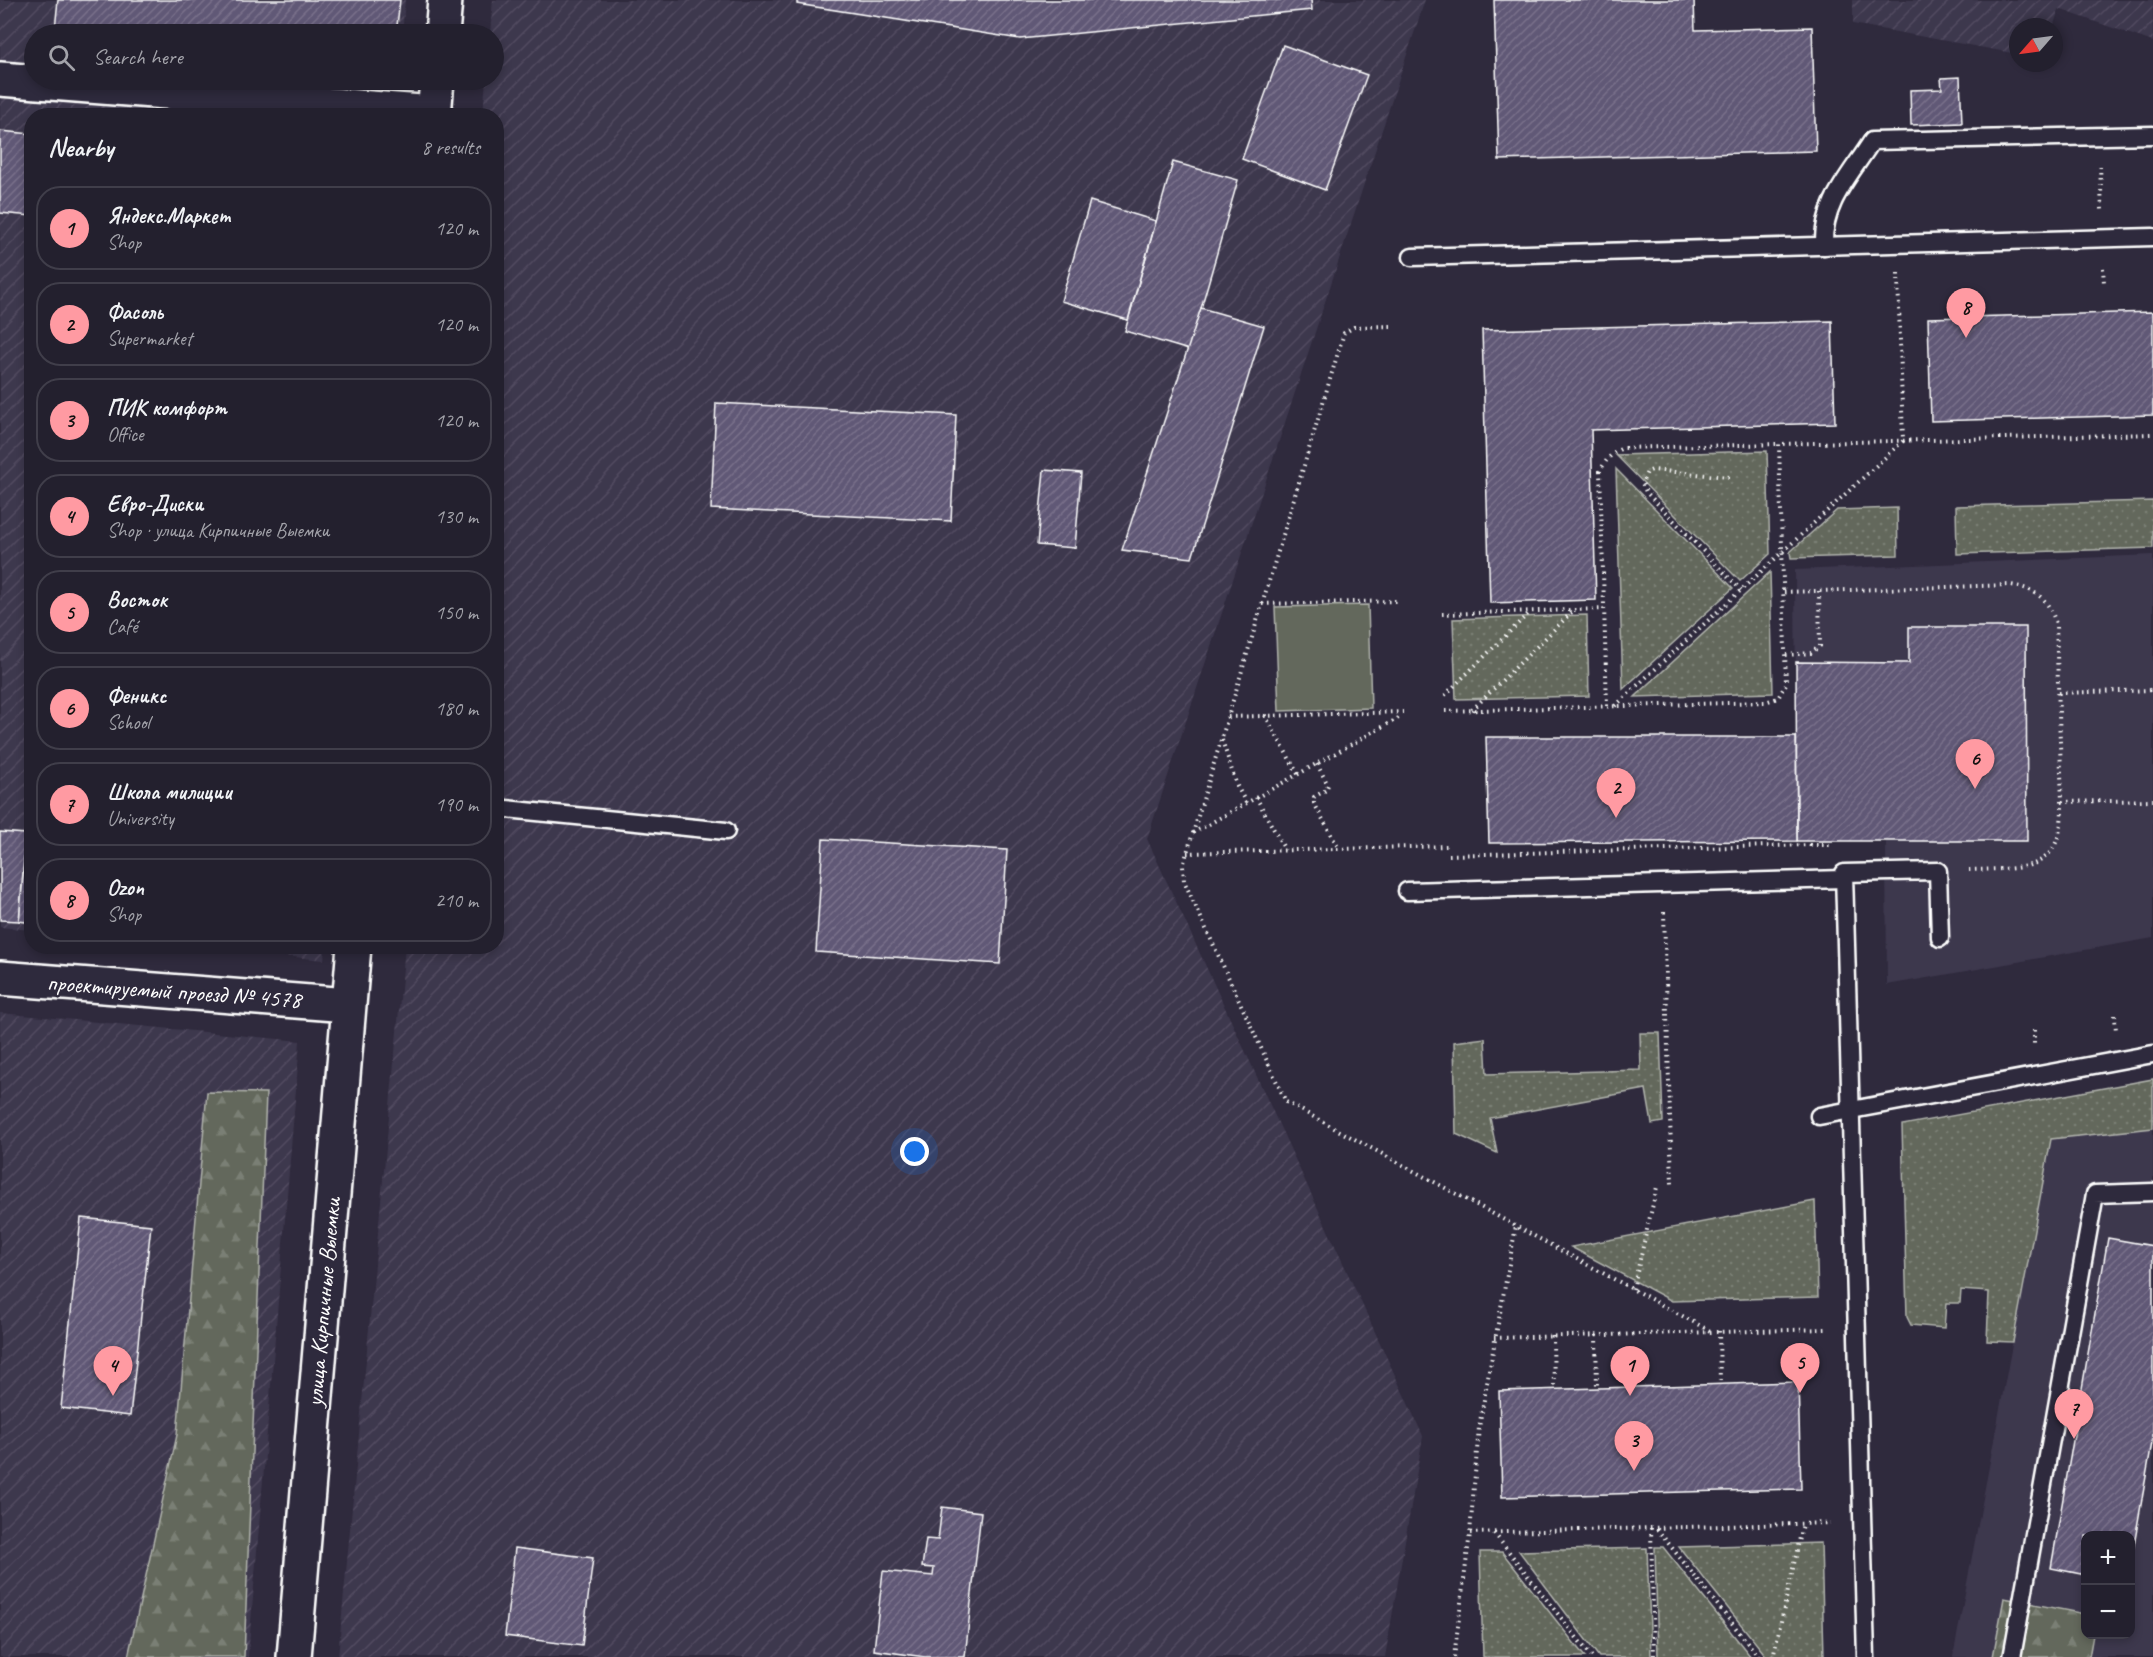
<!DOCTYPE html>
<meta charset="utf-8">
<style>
:root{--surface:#23202e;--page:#2b2836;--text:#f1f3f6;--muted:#a3a3aa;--line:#403e4a;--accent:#ff9aa2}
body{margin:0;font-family:Caveat,sans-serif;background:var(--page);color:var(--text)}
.controls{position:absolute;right:18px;bottom:18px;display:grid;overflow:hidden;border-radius:12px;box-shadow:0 3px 9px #0003}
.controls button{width:54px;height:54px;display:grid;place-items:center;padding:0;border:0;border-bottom:2px solid var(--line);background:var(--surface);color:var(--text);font:30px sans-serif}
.compass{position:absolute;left:2009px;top:18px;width:54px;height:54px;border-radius:50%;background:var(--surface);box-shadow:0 3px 9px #0003;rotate:242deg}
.you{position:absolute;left:915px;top:1152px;width:21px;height:21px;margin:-15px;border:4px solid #fff;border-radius:50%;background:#1a73e8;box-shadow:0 0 0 9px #1a73e833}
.badge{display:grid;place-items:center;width:39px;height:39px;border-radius:50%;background:var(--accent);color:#111;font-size:20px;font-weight:700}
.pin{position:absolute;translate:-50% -50px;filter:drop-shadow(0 2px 3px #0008)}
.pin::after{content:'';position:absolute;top:32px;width:21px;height:18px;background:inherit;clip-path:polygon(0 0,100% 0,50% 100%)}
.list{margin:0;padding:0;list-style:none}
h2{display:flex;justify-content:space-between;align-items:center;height:78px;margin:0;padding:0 24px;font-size:26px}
h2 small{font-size:20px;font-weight:400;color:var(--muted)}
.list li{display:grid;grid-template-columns:39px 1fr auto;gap:18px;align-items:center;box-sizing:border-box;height:84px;margin:0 12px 12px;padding:0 12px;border:2px solid var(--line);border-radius:24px}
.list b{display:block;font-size:22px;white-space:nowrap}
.list p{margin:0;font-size:20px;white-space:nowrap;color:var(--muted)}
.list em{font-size:20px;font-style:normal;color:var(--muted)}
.icon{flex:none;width:33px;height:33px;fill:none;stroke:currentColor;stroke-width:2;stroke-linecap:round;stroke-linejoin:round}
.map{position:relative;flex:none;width:2153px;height:1657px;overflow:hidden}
.search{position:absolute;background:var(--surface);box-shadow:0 3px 9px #0003;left:24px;top:24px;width:480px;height:66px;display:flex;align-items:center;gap:15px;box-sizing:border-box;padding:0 21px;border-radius:33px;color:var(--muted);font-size:22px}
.panel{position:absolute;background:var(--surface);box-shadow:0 3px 9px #0003;left:24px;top:108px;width:480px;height:846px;border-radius:24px}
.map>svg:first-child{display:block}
.built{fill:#3e384e;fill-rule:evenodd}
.industrial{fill:url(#industrial-furrows)}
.green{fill:url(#green-dots);stroke:#b1b4ad;stroke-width:1.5}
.forest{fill:url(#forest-firs);stroke:#b1b4ad;stroke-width:1.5}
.pitch{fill:#63685b;stroke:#b1b4ad;stroke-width:1.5}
.building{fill:url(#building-hatch);stroke:#fff;stroke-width:1.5}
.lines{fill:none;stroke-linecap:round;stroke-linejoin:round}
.lane-casing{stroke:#fff;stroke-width:21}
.street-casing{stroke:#fff;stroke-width:38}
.secondary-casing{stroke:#fff;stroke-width:38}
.path{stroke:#fff;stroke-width:4;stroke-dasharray:1.5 4.5;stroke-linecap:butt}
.lane{stroke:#2f2a3d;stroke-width:16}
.street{stroke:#2f2a3d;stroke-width:33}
.secondary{stroke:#2f2a3d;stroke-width:33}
.labels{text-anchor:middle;stroke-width:4.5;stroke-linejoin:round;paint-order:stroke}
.street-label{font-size:24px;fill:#fff;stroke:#2f2a3d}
</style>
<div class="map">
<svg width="2153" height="1657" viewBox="0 0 2153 1657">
<defs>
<pattern id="industrial-furrows" width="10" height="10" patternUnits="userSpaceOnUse" patternTransform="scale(1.5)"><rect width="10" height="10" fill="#3e384e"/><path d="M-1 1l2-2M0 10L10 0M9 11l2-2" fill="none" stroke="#514c60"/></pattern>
<pattern id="green-dots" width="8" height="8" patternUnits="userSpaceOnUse" patternTransform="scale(1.5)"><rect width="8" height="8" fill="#63685b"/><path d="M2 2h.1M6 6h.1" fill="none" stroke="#7a7f74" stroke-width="1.8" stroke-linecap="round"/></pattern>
<pattern id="forest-firs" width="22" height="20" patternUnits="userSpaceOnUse" patternTransform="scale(1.5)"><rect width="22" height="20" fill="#63685b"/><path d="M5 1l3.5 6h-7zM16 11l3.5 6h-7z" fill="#7a7f74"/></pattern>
<pattern id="building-hatch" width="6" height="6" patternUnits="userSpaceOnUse" patternTransform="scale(1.5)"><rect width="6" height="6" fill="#615876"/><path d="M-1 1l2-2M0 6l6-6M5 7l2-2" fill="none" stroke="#79718b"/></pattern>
</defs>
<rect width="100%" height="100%" fill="#2f2a3d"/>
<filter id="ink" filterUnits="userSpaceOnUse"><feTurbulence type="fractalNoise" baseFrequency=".0167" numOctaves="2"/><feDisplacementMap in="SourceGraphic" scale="12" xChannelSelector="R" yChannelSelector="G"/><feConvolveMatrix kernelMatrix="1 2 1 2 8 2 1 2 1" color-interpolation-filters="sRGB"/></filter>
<g filter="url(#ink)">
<g class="built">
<polygon points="2153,555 2153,938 1887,985 1886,841 1797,841 1795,570"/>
<path d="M2153,1128v529h-200l98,-518zM2086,1536h44v98h-44z"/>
</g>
<g class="industrial">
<polygon points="0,0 405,0 402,34 34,34 34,80 398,80 395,115 32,116 31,930 0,927"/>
<polygon points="493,0 1425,0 1147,839 1423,1436 1385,1657 338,1657 405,947 496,946 496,116 483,115 486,80 494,80 494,34 490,34"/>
<polygon points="1853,0 2153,0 2153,42 2059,9 2053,27 2018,27 2018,54 1853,24"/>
<polygon points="193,947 325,946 325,947 324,960"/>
<polygon points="0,1013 300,1041 248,1657 0,1657"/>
</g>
<g class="green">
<polygon points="1767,451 1770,554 1740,581 1616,455"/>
<polygon points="1616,469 1733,588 1623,689"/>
<polygon points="2153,501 2153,548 1957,554 1956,506"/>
<polygon points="1897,508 1898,555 1791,558 1790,552 1837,510"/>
<polygon points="1770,572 1773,693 1635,697"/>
<polygon points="1587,615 1589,696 1456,699 1453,619"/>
<polygon points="1640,1033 1660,1033 1663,1122 1652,1124 1646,1089 1490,1118 1497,1153 1456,1134 1454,1042 1485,1038 1487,1074 1641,1070"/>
<polygon points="2153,1079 2153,1128 2051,1139 2013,1342 1987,1341 1989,1292 1961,1290 1960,1303 1946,1303 1944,1328 1911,1325 1907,1317 1902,1125"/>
<polygon points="1815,1201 1818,1297 1672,1301 1571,1247"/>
<polygon points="1821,1543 1824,1657 1767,1657 1679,1547"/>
<polygon points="1655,1547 1663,1547 1751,1657 1658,1657"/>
<polygon points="1647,1548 1651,1657 1599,1657 1519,1551"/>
<polygon points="1480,1552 1502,1552 1585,1657 1483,1657"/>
</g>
<g class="forest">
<polygon points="207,1092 266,1093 244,1657 128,1657 177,1435"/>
<polygon points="2004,1598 2085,1614 2086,1634 2093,1635 2089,1657 1993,1657"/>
</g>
<polygon class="pitch" points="1368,605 1371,708 1279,711 1275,607"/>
<g class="building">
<polygon points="58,0 400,0 396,34 105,34 55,29"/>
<polygon points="797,0 1311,0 1312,10 1020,39 797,4"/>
<polygon points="1494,0 1694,0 1695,30 1812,27 1816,151 1499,160"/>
<polygon points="1283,45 1367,75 1325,190 1242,159"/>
<polygon points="1960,77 1962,123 1911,125 1910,90 1942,89 1941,78"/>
<polygon points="0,131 32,134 32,216 0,213"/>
<polygon points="1173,162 1238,180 1189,350 1125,331"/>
<polygon points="1090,201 1156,221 1128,320 1061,301"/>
<polygon points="1201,308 1264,326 1192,558 1122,550"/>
<polygon points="2153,312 2153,415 1931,421 1928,318"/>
<polygon points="1832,321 1835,423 1591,430 1596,600 1490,603 1482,330"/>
<polygon points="716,403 956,415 951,521 711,509"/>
<polygon points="1044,470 1081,473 1075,548 1037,545"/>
<polygon points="1909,627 2026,627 2027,841 1797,841 1796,662 1909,663"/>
<polygon points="1486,737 1796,737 1797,841 1489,843"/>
<polygon points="32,775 32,923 19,921"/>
<polygon points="0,832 26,834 19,921 0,920"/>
<polygon points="823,839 1007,850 1000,964 816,952"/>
<polygon points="81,1218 151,1225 130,1416 61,1408"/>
<polygon points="2108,1238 2153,1246 2153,1437 2130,1567 2130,1536 2086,1536 2086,1575 2051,1568"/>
<polygon points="1798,1382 1801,1489 1502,1497 1499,1391"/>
<polygon points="942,1507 981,1512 965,1657 925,1657 874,1650 883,1571 933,1576 934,1568 922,1567 926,1539 938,1540"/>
<polygon points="515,1548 593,1558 582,1646 505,1636"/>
</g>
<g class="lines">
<defs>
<g id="lane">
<path d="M1824,246c-2,-43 26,-70 48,-105l281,-6"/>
<polyline points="1412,257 2153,237"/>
<polyline points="496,808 726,831"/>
<polyline points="1407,891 1844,879"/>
<polyline points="1819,1116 2153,1054"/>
<polyline points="1866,1657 1844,873 1938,871 1940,938"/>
<polyline points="2012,1657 2095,1194 2153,1192"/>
</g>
<g id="street">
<polyline points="0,79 434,113"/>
<polyline points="0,978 348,1005"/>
</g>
<g id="secondary">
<polyline points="442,34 445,0"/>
<polyline points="434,116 437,80"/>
<polyline points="294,1657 354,946"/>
</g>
</defs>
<use href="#lane" class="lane-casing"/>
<use href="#street" class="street-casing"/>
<use href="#secondary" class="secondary-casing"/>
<g class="path">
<polyline points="2100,166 2102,210"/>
<polyline points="2103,268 2104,283"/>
<polyline points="1391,326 1354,327 1344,333 1183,866 1184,881 1286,1102 1712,1332"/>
<polyline points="1729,477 1652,470 1647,472 1642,483 1646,492 1741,590"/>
<path d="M1784,592l227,-7c25,4 38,14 45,39l6,178c1,72 -36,66 -93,68"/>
<polyline points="1262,604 1399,601"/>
<polyline points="1442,614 1604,609"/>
<polyline points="1786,655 1811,653 1820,646 1819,591"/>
<polyline points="2059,693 2153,690"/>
<polyline points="1445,695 1530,612"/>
<path d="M1607,706l-7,-235c6,-11 11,-18 23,-23l156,-4"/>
<polyline points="1615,706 1903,441 1898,273"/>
<polyline points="1472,710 1574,610"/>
<polyline points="1445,711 1765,702 1778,698 1786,684 1779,444 2153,434"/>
<polyline points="1265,715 1298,774"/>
<polyline points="1228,717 1403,712"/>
<polyline points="1222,740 1237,786 1246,803"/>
<polyline points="1317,764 1328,785 1326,790 1314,797 1314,803 1339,849"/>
<polyline points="1256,797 1285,850"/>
<polyline points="2062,802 2153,800"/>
<polyline points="1193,833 1402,716"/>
<polyline points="1810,845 1833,845"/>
<polyline points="1187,853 1449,846"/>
<polyline points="1449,855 1810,845 1810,849"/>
<polyline points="1664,912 1672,1184"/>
<polyline points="2115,1015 2116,1032"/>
<polyline points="2034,1030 2034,1044"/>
<polyline points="1633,1289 1657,1187"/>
<polyline points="1719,1331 1720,1384"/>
<polyline points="1596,1335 1597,1388"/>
<polyline points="1553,1336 1554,1389"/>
<polyline points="1494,1338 1827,1329"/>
<polyline points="1651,1528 1654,1657"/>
<polyline points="1657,1529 1759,1657"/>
<polyline points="1470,1533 1830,1523"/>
<polyline points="1494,1533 1592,1657"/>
<polyline points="1454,1657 1470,1533 1479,1427 1516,1226"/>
<polyline points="1773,1657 1803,1524"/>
</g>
<use href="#lane" class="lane"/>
<use href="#street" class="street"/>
<use href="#secondary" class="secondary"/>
</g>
</g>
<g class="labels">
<g class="street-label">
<text transform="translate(174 991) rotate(4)" y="8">проектируемый проезд № 4578</text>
<text transform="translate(323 1302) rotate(-85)" y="8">улица Кирпичные Выемки</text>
</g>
</g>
</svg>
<div class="controls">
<button>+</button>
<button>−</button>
</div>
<svg class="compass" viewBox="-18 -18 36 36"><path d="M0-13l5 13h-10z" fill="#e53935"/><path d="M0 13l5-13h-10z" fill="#a3a3aa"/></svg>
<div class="you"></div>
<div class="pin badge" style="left:1630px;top:1396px">1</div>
<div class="pin badge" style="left:1616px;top:818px">2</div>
<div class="pin badge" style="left:1634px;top:1471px">3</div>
<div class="pin badge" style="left:113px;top:1396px">4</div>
<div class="pin badge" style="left:1800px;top:1393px">5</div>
<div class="pin badge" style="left:1975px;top:789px">6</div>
<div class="pin badge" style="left:2074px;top:1439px">7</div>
<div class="pin badge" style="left:1966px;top:338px">8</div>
<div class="search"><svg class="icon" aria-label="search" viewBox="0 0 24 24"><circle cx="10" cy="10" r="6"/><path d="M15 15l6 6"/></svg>Search here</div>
<section class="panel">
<h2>Nearby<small>8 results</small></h2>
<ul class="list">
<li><span class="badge">1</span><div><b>Яндекс.Маркет</b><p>Shop</p></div><em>120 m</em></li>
<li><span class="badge">2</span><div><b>Фасоль</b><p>Supermarket</p></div><em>120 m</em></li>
<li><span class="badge">3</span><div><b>ПИК комфорт</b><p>Office</p></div><em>120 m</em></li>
<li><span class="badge">4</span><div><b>Евро-Диски</b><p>Shop · улица Кирпичные Выемки</p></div><em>130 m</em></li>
<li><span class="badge">5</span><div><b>Восток</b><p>Café</p></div><em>150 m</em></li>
<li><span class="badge">6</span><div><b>Феникс</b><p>School</p></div><em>180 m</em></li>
<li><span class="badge">7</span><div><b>Школа милиции</b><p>University</p></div><em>190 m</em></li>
<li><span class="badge">8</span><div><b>Ozon</b><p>Shop</p></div><em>210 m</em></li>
</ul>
</section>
</div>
